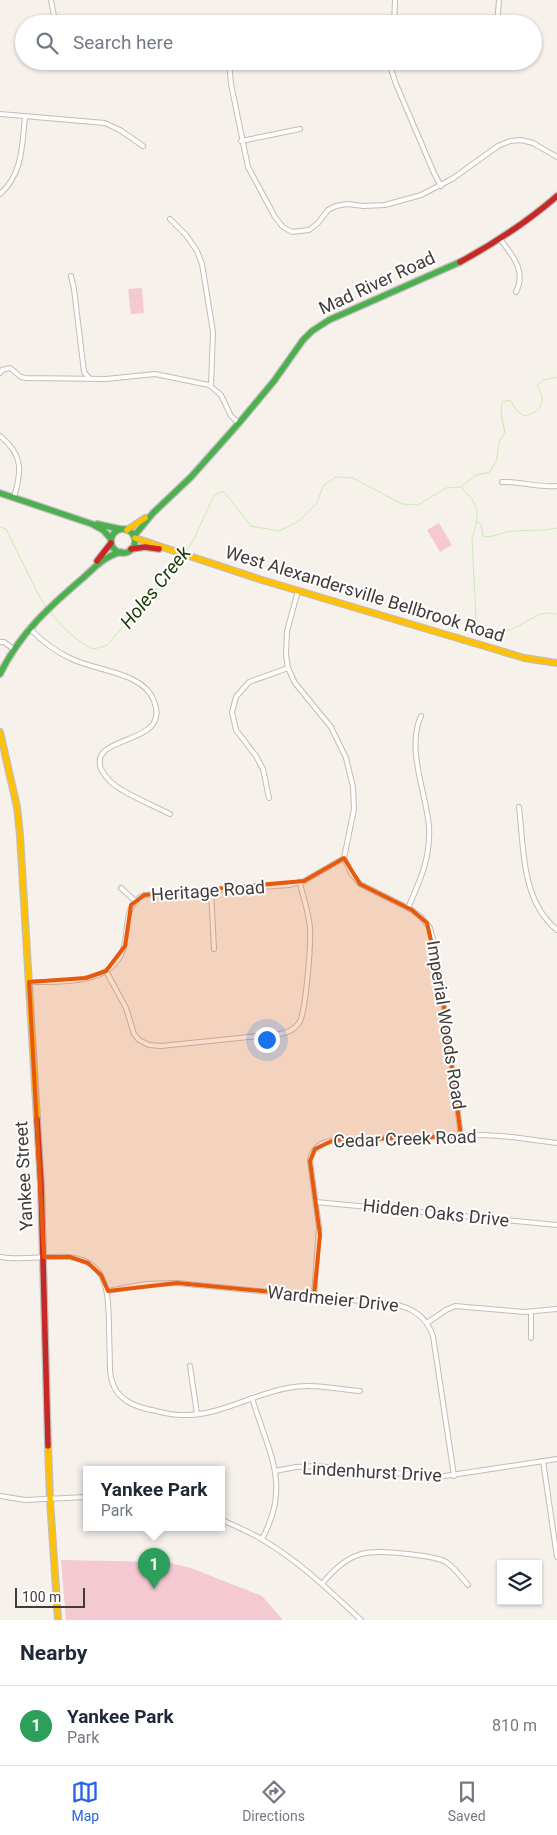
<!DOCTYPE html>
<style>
:root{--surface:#fff;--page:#f2f2f3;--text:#1f2937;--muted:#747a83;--line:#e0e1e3;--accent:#2563eb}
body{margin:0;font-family:Roboto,sans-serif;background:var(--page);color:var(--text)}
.controls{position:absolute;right:15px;bottom:15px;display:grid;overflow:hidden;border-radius:0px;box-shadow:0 1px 4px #0004}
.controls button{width:45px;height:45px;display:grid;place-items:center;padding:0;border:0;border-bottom:1px solid var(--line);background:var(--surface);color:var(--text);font:25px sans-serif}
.scale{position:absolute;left:15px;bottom:12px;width:70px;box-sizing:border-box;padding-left:5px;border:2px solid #403c39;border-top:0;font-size:14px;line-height:18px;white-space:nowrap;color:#403c39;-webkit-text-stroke:4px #fff;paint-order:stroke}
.you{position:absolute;left:266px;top:1039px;width:18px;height:18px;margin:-12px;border:4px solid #fff;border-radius:50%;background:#1a73e8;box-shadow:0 0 0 8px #1a73e833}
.badge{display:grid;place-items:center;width:32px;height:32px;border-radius:50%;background:var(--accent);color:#fff;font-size:16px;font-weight:700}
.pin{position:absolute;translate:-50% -41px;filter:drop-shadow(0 1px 2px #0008)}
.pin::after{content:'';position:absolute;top:26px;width:18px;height:15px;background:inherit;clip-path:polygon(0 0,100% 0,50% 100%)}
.popup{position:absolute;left:83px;top:1466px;width:142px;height:65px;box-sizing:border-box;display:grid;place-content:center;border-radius:0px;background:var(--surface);filter:drop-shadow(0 1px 4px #0005);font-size:16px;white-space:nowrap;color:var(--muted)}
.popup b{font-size:19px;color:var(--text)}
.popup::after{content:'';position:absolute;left:50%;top:100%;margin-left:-10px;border:10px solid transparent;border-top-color:var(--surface)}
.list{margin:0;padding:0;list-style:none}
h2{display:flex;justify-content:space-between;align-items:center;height:65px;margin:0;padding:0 20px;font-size:21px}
h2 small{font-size:16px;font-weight:400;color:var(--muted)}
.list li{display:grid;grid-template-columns:32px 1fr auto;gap:15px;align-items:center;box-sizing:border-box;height:80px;padding:0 20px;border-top:1px solid var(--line)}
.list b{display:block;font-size:19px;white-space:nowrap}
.list p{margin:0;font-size:16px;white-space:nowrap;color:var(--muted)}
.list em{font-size:16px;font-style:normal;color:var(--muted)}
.icon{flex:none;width:28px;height:28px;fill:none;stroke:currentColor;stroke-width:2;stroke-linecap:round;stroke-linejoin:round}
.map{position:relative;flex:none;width:557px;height:1620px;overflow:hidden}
.search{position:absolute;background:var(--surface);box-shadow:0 1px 4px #0004;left:15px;right:15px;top:15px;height:55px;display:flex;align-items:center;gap:12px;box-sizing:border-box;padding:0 18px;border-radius:28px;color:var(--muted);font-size:19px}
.sheet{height:145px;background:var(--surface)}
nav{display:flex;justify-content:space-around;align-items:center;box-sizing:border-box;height:70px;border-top:1px solid var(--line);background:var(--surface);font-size:14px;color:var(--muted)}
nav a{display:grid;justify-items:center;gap:2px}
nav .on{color:var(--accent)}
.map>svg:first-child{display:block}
.green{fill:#f5c9d2}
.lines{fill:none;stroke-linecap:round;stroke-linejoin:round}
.stream{stroke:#caebb1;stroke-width:1}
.street-casing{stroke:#c1bdb9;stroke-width:6}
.fast-casing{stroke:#c1bdb9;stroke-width:8}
.slow-casing{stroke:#c1bdb9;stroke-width:8}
.jam-casing{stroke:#c1bdb9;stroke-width:8}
.street{stroke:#fefdfc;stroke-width:4}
.fast{stroke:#4caf50;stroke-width:5.5}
.slow{stroke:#ffc107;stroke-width:5.5}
.jam{stroke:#c62828;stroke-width:5.5}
.marked{fill:#e8590c;fill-opacity:0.2;stroke:#e8590c;stroke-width:4;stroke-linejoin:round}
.labels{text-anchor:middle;stroke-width:4;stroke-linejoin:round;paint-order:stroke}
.street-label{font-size:18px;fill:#403c39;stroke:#fff}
.water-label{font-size:19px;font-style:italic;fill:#1b3900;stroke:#fff}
</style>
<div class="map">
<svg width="557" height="1620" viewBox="0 0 557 1620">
<rect width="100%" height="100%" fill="#f7f1ec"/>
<g class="green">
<polygon points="142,288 144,313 131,314 128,289"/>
<polygon points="439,523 452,545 440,552 427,530"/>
<polygon points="61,1560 165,1562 191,1568 262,1596 283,1620 66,1620"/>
</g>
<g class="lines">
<g class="stream">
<path d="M462,486l14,-11 14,-3 7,-13 2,-17 6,-9 -4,-20 1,-11 8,-2 7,11 7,5c18,-4 23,-15 13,-30l6,-6 14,-3"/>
<path d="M477,521l4,4 2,11c9,2 14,-2 23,-4 16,-3 35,0 51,-4"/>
<polyline points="0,527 6,529 38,594 46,607"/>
<path d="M186,552l7,-11 21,-46 9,-4 28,35 28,5 20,-10 18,-18 6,-17 13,-9 17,1 49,26 16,1 28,-17 15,-1 11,12 5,12v10l-5,19 4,79c15,31 45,3 65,-5 5,-2 11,0 16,0"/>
<path d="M49,610c12,17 25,29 44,39l13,-3 70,-79 6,-10"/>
</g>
<defs>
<g id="street">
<polyline points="51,0 54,16 59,24"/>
<polyline points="394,24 395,0"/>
<polyline points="497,24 499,0"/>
<polyline points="229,61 231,84 248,167 275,217 283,227 292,232 309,230 318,223 328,210 336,206 347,204 364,206 385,205 421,195 452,179 498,146 510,141 521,140 533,143 557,157"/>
<polyline points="391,61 391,69 396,84 434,173 441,186"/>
<polyline points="0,114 105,123 120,130 143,146"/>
<polyline points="241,141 300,129"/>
<path d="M0,194c23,-20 22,-49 25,-77"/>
<polyline points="170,219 186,235 197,251 202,264 213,332 211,386"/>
<path d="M500,239c12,16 27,32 16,53"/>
<polyline points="71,276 74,289 84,372 89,378"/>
<polyline points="0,373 2,370 10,368 21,377 26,378 106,379 155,374 209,385 221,395 231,416 239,423"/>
<path d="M0,436c23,18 22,35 14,61"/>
<path d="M502,482c18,-1 36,6 55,4"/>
<polyline points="298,591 287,631 286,655 288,668 295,683 331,727 346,758 353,787 354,809 344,858 351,873 360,884 412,910 421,917 430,928 435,947 441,984 461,1136"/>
<path d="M29,628c13,13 26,24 43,31 24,12 72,13 82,42 18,46 -66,32 -53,68 4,8 13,17 21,21 15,9 32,16 48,24"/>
<polyline points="0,642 4,642 12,648"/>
<polyline points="269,798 263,769 256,756 236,730 232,712 236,697 249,682 288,668"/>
<path d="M519,807c5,42 2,93 38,123"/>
<polyline points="121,888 135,901"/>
<polyline points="211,890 214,949"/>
<path d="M408,908c12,-27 23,-51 21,-82 -3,-33 -23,-78 -8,-110"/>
<path d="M106,971l20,37 8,26 5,6 10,5 12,1 118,-12c8,-1 15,-4 20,-11 7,-10 12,-80 11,-95 -1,-15 -7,-31 -10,-45"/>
<path d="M29,982c21,0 59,1 77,-11 34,-21 8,-62 38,-76l145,-10 15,-4 40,-23"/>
<polyline points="316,1202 557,1225"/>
<path d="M0,1257c23,4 46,-2 69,0 40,4 39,38 40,68 0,15 1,31 1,46 2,23 16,33 37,38 11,2 22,6 34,6 37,2 71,-21 107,-27 23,-5 49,1 72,3"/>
<path d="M108,1291l37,-7 32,-1 215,21c20,3 34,12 41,32l21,140"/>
<path d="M314,1296l5,-69 -9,-66c2,-13 11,-19 24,-21l150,-5 28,2 45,6"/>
<polyline points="427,1323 446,1310 455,1306 524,1312 557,1309"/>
<polyline points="531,1338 531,1312"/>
<polyline points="190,1366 197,1414"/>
<path d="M252,1398c16,54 40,86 10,141"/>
<polyline points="543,1461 557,1557"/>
<polyline points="275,1471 296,1467 316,1466 438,1477 557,1459"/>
<polyline points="0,1496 25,1500 86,1497"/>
<path d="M222,1520c13,6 28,12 41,20 37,22 67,51 98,80"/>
<path d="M322,1584c28,-35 45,-34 86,-30 13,2 27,2 38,8 9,6 15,15 22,23"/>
</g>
<g id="fast">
<polyline points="0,493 92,524 103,530 111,539"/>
<polyline points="97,524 120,529"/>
<circle cx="123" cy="541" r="12"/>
<polyline points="134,536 153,513 191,477 239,423 274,381 303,340 312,331 329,320 460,262"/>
<path d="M0,674c20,-41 49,-67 83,-96 12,-11 22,-22 38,-26"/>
</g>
<g id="slow">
<polyline points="127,530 145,518"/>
<polyline points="135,538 262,580 491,648 524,658 557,663"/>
<polyline points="0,732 17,807 20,835 37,1119"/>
<polyline points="48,1446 50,1499 58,1620"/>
</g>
<g id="jam">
<path d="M460,262c35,-19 67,-40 97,-66"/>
<polyline points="131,549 145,547 159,549"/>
<polyline points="97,561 111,543"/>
<polyline points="37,1119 41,1185 48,1446"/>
</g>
</defs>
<use href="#street" class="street-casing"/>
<use href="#fast" class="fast-casing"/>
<use href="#slow" class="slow-casing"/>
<use href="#jam" class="jam-casing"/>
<use href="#street" class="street"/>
<use href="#fast" class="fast"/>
<use href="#slow" class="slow"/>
<use href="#jam" class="jam"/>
</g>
<path class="marked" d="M344,858l16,26 52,26 15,13 14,61 20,152 -127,4 -19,9 -5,12 10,74 -6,61 -137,-13 -69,8 -7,-16 -13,-12 -18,-6h-26l-15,-275 57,-4 20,-7 19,-25 6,-41 13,-10 160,-14z"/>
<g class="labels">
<g class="street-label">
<text transform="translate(377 283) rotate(-25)" y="6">Mad River Road</text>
<text transform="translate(365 594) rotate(17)" y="6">West Alexandersville Bellbrook Road</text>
<text transform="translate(208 891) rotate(-4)" y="6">Heritage Road</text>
<text transform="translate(446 1025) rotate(81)" y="6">Imperial Woods Road</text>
<text transform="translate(405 1139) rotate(-2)" y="6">Cedar Creek Road</text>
<text transform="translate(24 1176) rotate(-93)" y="6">Yankee Street</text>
<text transform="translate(436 1213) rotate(6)" y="6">Hidden Oaks Drive</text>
<text transform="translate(333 1299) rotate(6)" y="6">Wardmeier Drive</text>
<text transform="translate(372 1472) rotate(3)" y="6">Lindenhurst Drive</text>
</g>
<g class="water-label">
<text transform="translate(155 587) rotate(-51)" y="7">Holes Creek</text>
</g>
</g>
</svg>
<div class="controls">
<button><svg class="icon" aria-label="layers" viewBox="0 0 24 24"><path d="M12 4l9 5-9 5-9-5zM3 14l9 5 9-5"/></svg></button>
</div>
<div class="scale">100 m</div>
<div class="you"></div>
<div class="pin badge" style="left:154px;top:1589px;background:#2e9e5b">1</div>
<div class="popup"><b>Yankee Park</b>Park</div>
<div class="search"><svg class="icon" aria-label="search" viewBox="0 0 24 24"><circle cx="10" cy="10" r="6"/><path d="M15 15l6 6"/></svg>Search here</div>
</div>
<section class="sheet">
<h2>Nearby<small></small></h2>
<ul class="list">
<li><span class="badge" style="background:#2e9e5b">1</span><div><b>Yankee Park</b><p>Park</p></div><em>810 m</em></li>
</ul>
</section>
<nav>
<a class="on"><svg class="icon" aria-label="map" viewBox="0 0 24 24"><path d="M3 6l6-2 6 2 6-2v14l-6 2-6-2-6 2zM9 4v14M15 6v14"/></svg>Map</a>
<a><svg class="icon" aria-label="directions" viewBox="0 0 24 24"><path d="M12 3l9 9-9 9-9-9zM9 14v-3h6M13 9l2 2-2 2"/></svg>Directions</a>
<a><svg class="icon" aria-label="saved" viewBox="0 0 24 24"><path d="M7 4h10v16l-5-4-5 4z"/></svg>Saved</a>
</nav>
